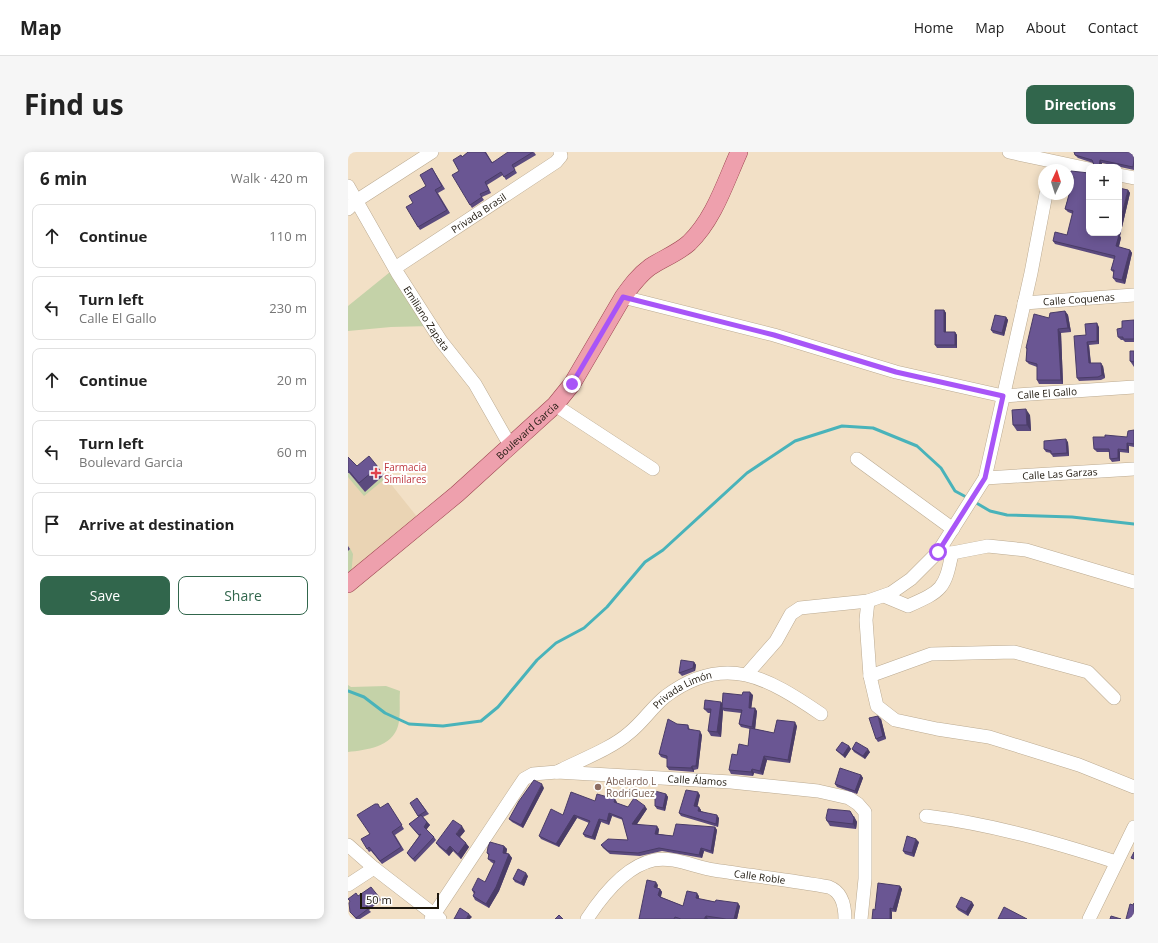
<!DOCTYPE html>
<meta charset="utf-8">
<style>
:root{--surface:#fff;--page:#f6f6f6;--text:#222;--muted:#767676;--line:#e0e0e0;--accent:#31664c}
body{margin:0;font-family:"Open Sans",sans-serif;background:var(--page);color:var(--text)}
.controls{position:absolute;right:12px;top:12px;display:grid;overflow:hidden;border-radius:8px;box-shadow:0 2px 10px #0003}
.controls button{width:36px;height:36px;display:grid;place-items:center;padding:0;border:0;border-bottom:1px solid var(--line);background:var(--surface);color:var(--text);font:20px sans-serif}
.compass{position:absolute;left:690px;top:12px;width:36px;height:36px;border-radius:50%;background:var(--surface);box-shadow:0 2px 10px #0003;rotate:4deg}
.scale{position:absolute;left:12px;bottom:10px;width:79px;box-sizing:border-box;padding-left:4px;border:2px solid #1d170d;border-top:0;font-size:11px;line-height:14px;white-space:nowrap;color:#1d170d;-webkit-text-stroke:3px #fff;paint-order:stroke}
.stop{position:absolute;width:12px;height:12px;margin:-9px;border:3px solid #a855f7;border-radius:50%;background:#fff}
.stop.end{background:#a855f7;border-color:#fff;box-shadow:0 1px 4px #0008}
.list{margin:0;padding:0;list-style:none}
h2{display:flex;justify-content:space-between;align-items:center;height:52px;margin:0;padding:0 16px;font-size:17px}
h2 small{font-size:13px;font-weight:400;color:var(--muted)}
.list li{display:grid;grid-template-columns:26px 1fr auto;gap:12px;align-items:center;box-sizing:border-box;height:64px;margin:0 8px 8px;padding:0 8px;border:1px solid var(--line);border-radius:8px}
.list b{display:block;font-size:15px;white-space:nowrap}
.list p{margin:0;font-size:13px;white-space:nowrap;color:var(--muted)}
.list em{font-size:13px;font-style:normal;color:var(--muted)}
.actions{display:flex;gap:8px;padding:12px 16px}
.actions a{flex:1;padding:9px 0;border:1px solid var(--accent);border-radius:8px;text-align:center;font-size:14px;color:var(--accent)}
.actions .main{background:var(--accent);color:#fff}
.icon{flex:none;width:22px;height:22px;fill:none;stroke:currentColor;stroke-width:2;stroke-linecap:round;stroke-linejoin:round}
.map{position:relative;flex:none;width:786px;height:767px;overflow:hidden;border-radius:8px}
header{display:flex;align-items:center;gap:24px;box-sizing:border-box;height:56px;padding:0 20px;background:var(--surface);border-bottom:1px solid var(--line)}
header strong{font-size:19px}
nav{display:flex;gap:22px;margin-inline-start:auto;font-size:14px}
.intro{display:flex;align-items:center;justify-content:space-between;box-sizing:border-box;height:96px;padding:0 24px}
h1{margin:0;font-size:28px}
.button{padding:10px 18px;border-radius:8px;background:var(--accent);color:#fff;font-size:14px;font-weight:700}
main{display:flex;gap:24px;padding:0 24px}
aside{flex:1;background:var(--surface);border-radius:8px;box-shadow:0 2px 10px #0003}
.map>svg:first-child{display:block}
.built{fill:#ead4b4}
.green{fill:#c4d2a8}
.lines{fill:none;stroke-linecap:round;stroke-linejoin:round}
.stream{stroke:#49b3ba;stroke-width:3}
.minor-casing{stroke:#bbaa91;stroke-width:14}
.major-casing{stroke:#9e4651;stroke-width:18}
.minor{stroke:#fff;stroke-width:13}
.major{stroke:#eea0ad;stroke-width:17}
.wall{fill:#5b4a7e}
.shaded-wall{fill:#4a3c67}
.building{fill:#6a5693;stroke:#4a3c67}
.route{stroke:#a855f7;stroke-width:5}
.health-dot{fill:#e0444e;stroke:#fff;stroke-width:1.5}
.education-dot{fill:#8d6e63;stroke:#fff;stroke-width:1.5}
.labels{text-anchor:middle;stroke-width:4;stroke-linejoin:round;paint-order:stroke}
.street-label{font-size:10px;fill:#1d170d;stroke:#fff}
.health-label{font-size:10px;fill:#be3a42;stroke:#fff;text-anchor:start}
.education-label{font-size:10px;fill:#785e54;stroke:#fff;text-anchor:start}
</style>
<header>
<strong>Map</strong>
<nav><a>Home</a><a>Map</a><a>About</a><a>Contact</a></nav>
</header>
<div class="intro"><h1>Find us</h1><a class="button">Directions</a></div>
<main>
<aside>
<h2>6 min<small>Walk · 420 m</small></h2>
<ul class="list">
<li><svg class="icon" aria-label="ahead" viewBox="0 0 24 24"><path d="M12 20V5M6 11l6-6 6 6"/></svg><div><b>Continue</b></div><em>110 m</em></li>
<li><svg class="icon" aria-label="left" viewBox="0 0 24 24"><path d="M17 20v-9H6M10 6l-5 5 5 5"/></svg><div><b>Turn left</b><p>Calle El Gallo</p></div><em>230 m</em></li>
<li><svg class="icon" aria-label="ahead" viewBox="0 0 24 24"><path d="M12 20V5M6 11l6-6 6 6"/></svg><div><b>Continue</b></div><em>20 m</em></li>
<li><svg class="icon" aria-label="left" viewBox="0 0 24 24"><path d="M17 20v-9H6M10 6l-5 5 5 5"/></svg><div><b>Turn left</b><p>Boulevard Garcia</p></div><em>60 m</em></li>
<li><svg class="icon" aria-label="arrive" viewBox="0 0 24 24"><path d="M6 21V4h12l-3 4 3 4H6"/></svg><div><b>Arrive at destination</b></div></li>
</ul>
<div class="actions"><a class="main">Save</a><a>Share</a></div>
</aside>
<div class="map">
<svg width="786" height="767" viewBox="0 0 786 767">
<rect width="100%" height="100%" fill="#f2e0c6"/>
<polygon class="built" points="0,306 15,322 26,311 70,366 0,426"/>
<g class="green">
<polygon points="47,116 83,174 43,175 0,179 0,154"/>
<polygon points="0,320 17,340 36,323 38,326 16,344 0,325"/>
<polygon points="0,392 5,402 3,424 0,421 0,399 2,397"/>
<path d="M0,533l3,2 35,-1 14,5c-1,11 1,25 -2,35 -6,21 -32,24 -50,26z"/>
</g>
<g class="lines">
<g class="stream">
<polyline points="625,349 642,359 659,363 724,365 786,372"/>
<polyline points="0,539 16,545 37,561 61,572 95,574 133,569 150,555 189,508 208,491 236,476 259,455 297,410 315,398 399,321 447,289 494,274 525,276 569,294 593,316 607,339 620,346"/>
</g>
<defs>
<g id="minor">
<polyline points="661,0 741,17"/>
<polyline points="771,23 786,26"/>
<path id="s1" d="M0,34l50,88 43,67 34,43 36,63"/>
<polyline points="0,57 8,49 84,0"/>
<path id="s2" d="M47,116l161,-106 5,-6 -1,-4"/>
<path id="s3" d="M275,145l151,38 122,37 107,24 131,-9"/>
<path id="s4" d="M676,151l110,-8"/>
<polyline points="207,253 305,317"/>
<polyline points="509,307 605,377"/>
<path id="s5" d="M637,326l149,-9"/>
<polyline points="590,400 604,401 640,394 678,398 786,430"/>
<path d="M536,444l24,10c34,-15 37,-17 44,-53"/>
<polyline points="520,449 518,468 522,524 529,554 547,568 589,577 641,585 731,613 786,635"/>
<polyline points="399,522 428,489 443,462 452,456 520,449 543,441 563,427 590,400 637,326 683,121 698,42"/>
<polyline points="522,524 583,502 666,500 740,520 766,546"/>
<path id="s6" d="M209,620c21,-11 54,-23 72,-39 14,-11 23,-26 37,-37 59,-44 102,-18 155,18"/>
<path d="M578,664c65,8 128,26 190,46"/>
<polyline points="0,693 26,716 92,767"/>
<polyline points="0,733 26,716"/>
<path id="s7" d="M83,767l93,-140 9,-5 24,-2 174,10 87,9 31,7 9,6 7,8v67l-4,40"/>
<path id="s8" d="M239,767c15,-23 38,-53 67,-59 19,-4 41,7 60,10 38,6 77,10 115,17 13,5 16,19 16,32"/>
<polyline points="741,767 786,675"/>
</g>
<g id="major">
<path id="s9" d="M0,432l109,-90 98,-89 17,-21 51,-87c8,-11 16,-22 27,-30 12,-8 28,-14 39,-24 25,-24 36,-60 50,-91"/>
</g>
</defs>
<use href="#minor" class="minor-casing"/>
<use href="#major" class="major-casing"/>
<use href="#minor" class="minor"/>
<use href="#major" class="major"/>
</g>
<g class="wall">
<polygon points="120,0 138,0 144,10 186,0 188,3 166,16 169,21 158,28 155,23 139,33 143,41 134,45 136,48 124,56 122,53 111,19 114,5"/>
<polygon points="725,0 786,0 786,18 754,11 745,11 730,6 727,3 727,0"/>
<polygon points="84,16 97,37 90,41 102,61 72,78 70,75 78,34"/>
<polygon points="741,21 741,81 771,81 780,38 782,41 772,84 773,86 771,95 782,98 784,101 777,132 768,130 765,126 766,121 763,118 766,107 707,92 705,89 719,83 725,62 720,60 717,57 725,27 724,27 721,24"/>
<polygon points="596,158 598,161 598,180 607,180 609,183 609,196 589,196 587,193"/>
<polygon points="717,159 720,163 723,180 713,181 715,232 691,232 689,228 689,215 681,212 678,209 679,198 678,196 701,166"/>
<polygon points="658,165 660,168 656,184 645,181 643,178"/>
<polygon points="786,168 786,190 777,190 775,188 773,188 770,185 774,176"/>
<polygon points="751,175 751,192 741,193 743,211 755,214 757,226 753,228 731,229 729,226 738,183"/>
<polygon points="786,199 786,215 782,209"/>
<polygon points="682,263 683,279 669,279 665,273"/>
<polygon points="786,278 786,295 781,294 781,301 772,300 772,309 764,310 762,307 761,300 749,300 746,297 779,285"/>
<polygon points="720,290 721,304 705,305 703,301 698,300 696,297"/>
<polygon points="0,305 9,314 30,315 36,323 17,340 1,321 0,321"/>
<polygon points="0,394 2,397 0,399"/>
<polygon points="346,510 348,513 347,519 334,524 331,521"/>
<polygon points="405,543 403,556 409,559 407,577 426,581 449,574 442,611 419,608 415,623 406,621 405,624 383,622 381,618 389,603 400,594 402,577 393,575 391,572 393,561 376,559 375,558 373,585 363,584 360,579 363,561 360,561 356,557 373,550 374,552"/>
<polygon points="533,567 538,587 530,590 528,587"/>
<polygon points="329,572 340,573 342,578 354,583 350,617 346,618 346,620 321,618 319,615 319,607 313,605 311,602"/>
<polygon points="501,594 503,597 497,606 491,601 488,598"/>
<polygon points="504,597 522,600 517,607 506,600"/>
<polygon points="513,623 515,626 509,642 489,635 487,632"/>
<polygon points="196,636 175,676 164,670 161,667"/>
<polygon points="318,642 320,645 317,659 309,657 307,654"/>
<polygon points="352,643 349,654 353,658 353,659 371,666 370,675 333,664 331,661"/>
<polygon points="69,646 81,662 75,665 82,673 78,678 86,685 88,688 67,710 61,704 59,701 71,684 61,672 70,665"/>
<polygon points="247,649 269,650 269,651 280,655 299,657 289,672 311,677 310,682 325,684 367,675 369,678 365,702 356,699 354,706 314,699 292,704 262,702 255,696 253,693 280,688 275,668 264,664 261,673 253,670 247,688 237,685 235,682 241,671 229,666 211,695 193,687 191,684"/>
<polygon points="40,651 56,677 47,683 56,698 34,712 23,699 21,700 19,697 22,682"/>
<polygon points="506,664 509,670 508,677 482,674 479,669"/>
<polygon points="117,679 112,685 121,695 113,707 105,699 101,704 91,695 88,691"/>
<polygon points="571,690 566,705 557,702 555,699"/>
<polygon points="156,694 159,697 158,701 161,702 164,706 151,739 141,756 127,748 125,744 126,742 124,738 137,730 146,712 143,710 140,707 141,704 139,701"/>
<polygon points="180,724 176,734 167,730 165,727"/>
<polygon points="310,733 309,736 312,737 314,740 313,745 335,754 351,744 351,747 392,754 389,767 291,767"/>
<polygon points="552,734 554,737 548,760 527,758"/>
<polygon points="10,744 31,745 33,748 21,758 23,760 12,767 8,767 2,760"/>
<polygon points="626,753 620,764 610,758 608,755"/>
</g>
<g class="shaded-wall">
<polygon points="752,8 754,11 754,15 751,15"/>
<polygon points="780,38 782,41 772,84 773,86 770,97 768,94 769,83 769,81 771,81 771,74"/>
<polygon points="782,98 784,101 777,132 774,128"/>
<polygon points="596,158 598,161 598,183 596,180"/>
<polygon points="717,159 720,163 723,180 720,176"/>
<polygon points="658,165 660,168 656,184 654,181"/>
<polygon points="749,171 751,175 751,192 749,189"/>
<polygon points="710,177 713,181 715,232 713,228"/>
<polygon points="607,180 609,183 609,196 607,193"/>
<polygon points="739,190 741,193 743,215 741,211"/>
<polygon points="753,211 755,214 757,226 754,223"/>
<polygon points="678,257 682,263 683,279 679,273"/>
<polygon points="718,287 720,290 721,304 719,301"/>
<polygon points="779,291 781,294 781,301 779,298"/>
<polygon points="770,297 772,300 772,309 770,306"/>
<polygon points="346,510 348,513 347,519 345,516"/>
<polygon points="402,540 405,543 403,559 401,556"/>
<polygon points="373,550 376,554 374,556 375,558 373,585 369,580"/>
<polygon points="407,556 409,559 407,578 404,575"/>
<polygon points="530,564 533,567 538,587 535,584"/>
<polygon points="447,570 449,574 442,611 440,608"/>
<polygon points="352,579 354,583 350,617 348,614"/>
<polygon points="501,594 503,597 497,606 495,603"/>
<polygon points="520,597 522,600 517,607 515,604"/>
<polygon points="416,604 419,608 415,623 412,619"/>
<polygon points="344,614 346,618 346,620 343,616"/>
<polygon points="404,617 406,621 405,624 403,620"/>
<polygon points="513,623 515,626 509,642 507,639"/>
<polygon points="194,632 196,636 175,676 173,673"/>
<polygon points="350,640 352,643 349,657 346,654"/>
<polygon points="318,642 320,645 317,659 315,656"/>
<polygon points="267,647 269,650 268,654 266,650"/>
<polygon points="297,654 299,657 287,675 284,672"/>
<polygon points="351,655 353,658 352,662 350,659"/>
<polygon points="502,659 509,670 508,677 505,672"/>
<polygon points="261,661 264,664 261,673 259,669"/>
<polygon points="226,663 229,666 211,695 208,692"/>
<polygon points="369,663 371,666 370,675 368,672"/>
<polygon points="251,667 253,670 247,688 244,685"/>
<polygon points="79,670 82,673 78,678 76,675"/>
<polygon points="114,674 117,679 111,686 108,682"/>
<polygon points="309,674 311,677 310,685 307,682"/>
<polygon points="367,675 369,678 365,702 363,699"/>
<polygon points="568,687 571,690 566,705 564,701"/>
<polygon points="118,691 121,695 113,707 110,702"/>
<polygon points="102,694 105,699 101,704 98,699"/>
<polygon points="156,694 159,697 158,704 155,701"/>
<polygon points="353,696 356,699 354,706 351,703"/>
<polygon points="161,702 164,706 151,739 141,756 138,752"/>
<polygon points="178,721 180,724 176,734 173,731"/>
<polygon points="308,730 310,733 309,738 306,735"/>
<polygon points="552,734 554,737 548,760 545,757"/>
<polygon points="312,737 314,740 312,746 310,743"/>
<polygon points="349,741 351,744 350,749 348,746"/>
<polygon points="624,750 626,753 620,764 618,760"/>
<polygon points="390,751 392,754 389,767 386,767"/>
<polygon points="542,756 544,760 544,767 542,767"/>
<polygon points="121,762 124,765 122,767 118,767"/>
<polygon points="358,764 360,767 356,767"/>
</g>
<g class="building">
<polygon points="120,0 137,0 144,11 160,0 185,0 164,13 167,18 156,25 153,20 137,30 141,38 132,42 134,45 122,53 104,23 111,19 105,8 113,3 114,5"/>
<polygon points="726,0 786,0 786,8 785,15 752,8 751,15 747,15 744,8 727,3"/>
<polygon points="84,16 94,34 87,38 99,58 70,75 58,55 65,51 61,44 78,34 72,23"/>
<polygon points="723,19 741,21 741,62 740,65 741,65 741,81 769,81 769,83 771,83 768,94 782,98 774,128 765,126 766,118 763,118 767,104 705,89 707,80 719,83 725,59 717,57 726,25 721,24"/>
<polygon points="771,36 780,38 771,74"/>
<polygon points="587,158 596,158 596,180 607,180 607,193 587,193"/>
<polygon points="717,159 720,176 710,177 713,228 689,228 689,212 678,209 679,196 678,196 686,162 701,166 702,161"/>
<polygon points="647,163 658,165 654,181 643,178"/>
<polygon points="786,168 786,187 775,187 775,185 770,185 769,177 774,176 774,169"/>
<polygon points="749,171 749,189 739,190 741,211 753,211 754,223 750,225 729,226 726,184 738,183 737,172"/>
<polygon points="782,199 786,199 786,210 782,209"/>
<polygon points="678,257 679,273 665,273 664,258"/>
<polygon points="786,278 786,292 779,291 779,298 770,297 770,306 762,307 761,297 746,297 745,285 757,285 757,283 779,285 780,279"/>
<polygon points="718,287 719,301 703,302 703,299 696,297 696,289"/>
<polygon points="21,304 30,315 11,331 0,318 0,305 9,314"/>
<polygon points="333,508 346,510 345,516 331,521"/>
<polygon points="395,540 402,540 401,556 407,556 404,575 391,572 394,558 374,556 375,541 394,543"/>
<polygon points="357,548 373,550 369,580 360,579 363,557 356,557"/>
<polygon points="530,564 535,584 528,587 521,566"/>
<polygon points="320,567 329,572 340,573 340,577 352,579 348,614 344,614 343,616 319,615 319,604 311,602"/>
<polygon points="429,568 447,570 440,608 416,604 412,619 404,617 403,620 381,618 384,602 389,603 391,592 400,594 402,576 426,581"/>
<polygon points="494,590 501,594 495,603 488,598"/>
<polygon points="508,590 520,597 515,604 504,597"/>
<polygon points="492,616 513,623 507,639 487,632"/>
<polygon points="186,628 194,632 173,673 161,667 171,649"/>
<polygon points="338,638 350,640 346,654 351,655 350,659 369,663 368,672 331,661"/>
<polygon points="307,639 318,642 315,656 307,654"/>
<polygon points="223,640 247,649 249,642 267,647 266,650 280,655 286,646 297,654 284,672 309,674 307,682 325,684 328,672 367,675 363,699 353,696 351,703 311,696 290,701 260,699 253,693 260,687 280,688 274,666 261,661 259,669 251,667 244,685 235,682 242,669 226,663 208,692 191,684 203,657 215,663"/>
<polygon points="69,646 78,659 70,664 62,651"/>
<polygon points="40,651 54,673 44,680 53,695 32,709 21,695 19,697 13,687 22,682 9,663 27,652 30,652 32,656"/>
<polygon points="480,657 502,659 506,666 505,672 479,669 478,666"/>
<polygon points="73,663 79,670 76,675 86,685 65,707 59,701 73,682 71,683 61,672"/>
<polygon points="105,668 114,674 108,682 118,691 110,702 102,694 98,699 88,691"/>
<polygon points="559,684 568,687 564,701 555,699"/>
<polygon points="142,690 156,694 155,701 161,702 148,735 138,752 125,744 127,740 124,738 130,726 137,730 147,709 140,707 141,702 139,701 140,695"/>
<polygon points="786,700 786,707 783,706"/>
<polygon points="170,717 178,721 173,731 165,727"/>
<polygon points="299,728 308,730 306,735 312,737 310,743 312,745 335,754 339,739 349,741 348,746 367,750 368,748 390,751 386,767 378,767 358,764 356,767 333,767 327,765 326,767 291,767"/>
<polygon points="530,731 552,734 545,757 542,756 542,767 524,767 525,757 527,758"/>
<polygon points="23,735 31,745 18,755 20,757 8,766 2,760 1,751 2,749 0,747 8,741 10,744"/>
<polygon points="613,745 624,750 618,760 608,755"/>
<polygon points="786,751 786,767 778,767 782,752 785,753"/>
<polygon points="656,755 679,767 650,767"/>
<polygon points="112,756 121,762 118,767 106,767"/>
<polygon points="211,763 215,767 207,767"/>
<polygon points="763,764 773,767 762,767"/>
</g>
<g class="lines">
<polyline class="route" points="224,232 275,145 426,183 548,220 655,244 637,326 590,400"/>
</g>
<path class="health-dot" d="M26 315h4v4h4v4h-4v4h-4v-4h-4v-4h4z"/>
<circle class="education-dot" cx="250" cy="635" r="4"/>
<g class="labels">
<g class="street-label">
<text dy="4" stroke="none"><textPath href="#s2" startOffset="100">Privada Brasil</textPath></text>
<text dy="4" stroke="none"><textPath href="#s4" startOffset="55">Calle Coquenas</textPath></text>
<text dy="4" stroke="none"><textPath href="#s1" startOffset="154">Emiliano Zapata</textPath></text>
<text dy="4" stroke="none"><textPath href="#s3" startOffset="437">Calle El Gallo</textPath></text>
<text dy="4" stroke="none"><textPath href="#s9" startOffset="236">Boulevard Garcia</textPath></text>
<text dy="4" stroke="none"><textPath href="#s5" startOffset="75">Calle Las Garzas</textPath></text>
<text dy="4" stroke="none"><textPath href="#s6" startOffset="152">Privada Limón</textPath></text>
<text dy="4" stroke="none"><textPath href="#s7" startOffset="343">Calle Álamos</textPath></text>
<text dy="4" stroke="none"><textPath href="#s8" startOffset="199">Calle Roble</textPath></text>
</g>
<g class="health-label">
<text x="36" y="319">Farmacia<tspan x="36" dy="12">Similares</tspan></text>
</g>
<g class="education-label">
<text x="258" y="633">Abelardo L<tspan x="258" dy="12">RodriGuez</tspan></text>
</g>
</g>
</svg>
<div class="controls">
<button>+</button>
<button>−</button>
</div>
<svg class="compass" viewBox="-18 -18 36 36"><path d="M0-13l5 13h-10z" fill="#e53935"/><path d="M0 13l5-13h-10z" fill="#767676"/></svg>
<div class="scale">50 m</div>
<div class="stop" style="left:590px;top:400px"></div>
<div class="stop end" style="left:224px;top:232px"></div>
</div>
</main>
